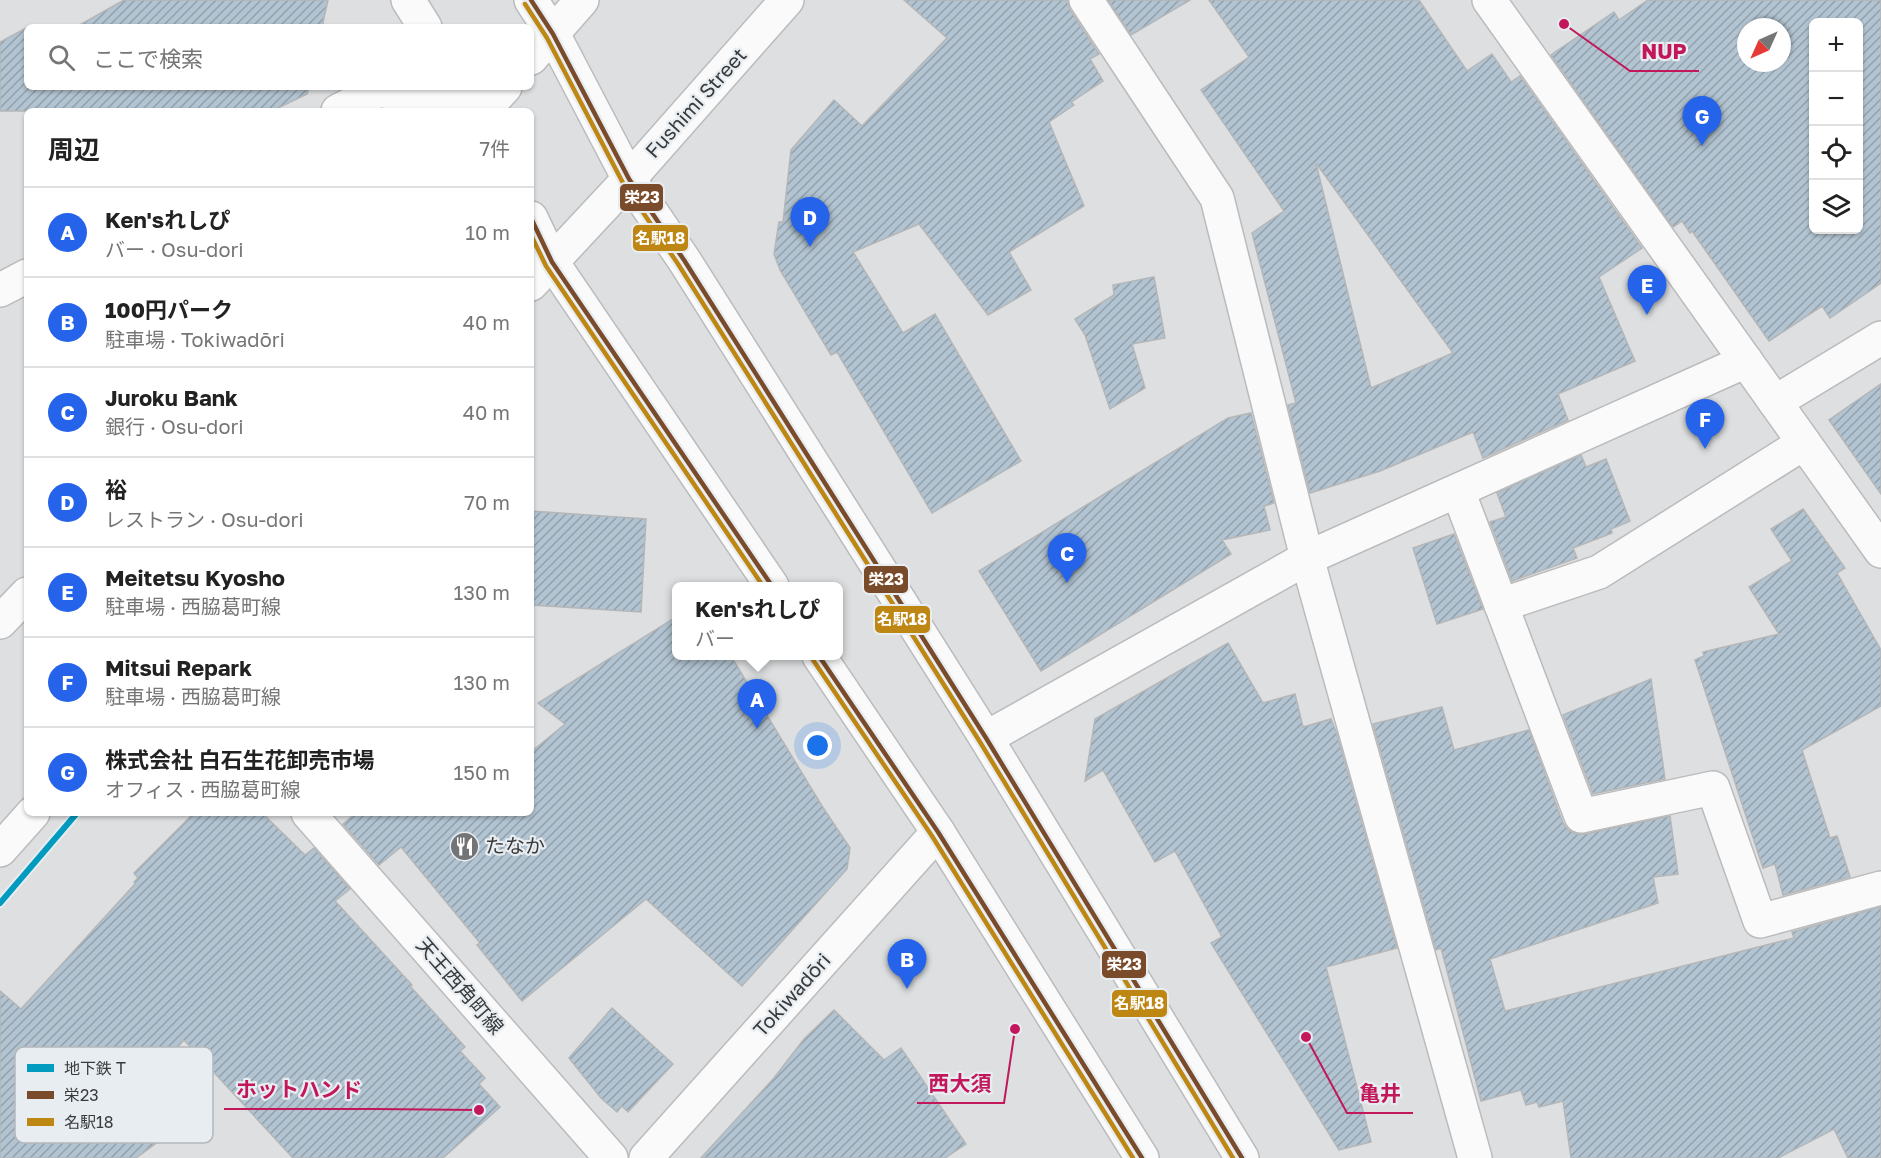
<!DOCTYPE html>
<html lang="ja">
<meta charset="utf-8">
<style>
:root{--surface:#fff;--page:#f2f2f2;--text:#222;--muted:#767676;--line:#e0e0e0;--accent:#2563eb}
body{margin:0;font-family:"Golos Text","Noto Sans JP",sans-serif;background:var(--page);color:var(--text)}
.controls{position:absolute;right:18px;top:18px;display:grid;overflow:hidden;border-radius:9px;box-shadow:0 2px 4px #0004}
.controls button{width:54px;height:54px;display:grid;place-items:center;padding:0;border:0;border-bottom:2px solid var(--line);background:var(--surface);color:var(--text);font:30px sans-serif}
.compass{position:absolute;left:1737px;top:18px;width:54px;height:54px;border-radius:50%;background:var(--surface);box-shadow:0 2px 4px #0004;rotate:225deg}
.you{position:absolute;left:818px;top:746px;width:21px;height:21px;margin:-15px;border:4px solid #fff;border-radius:50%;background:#1a73e8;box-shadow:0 0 0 9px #1a73e833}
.badge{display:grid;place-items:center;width:39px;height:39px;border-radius:50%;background:var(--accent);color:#fff;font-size:20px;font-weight:700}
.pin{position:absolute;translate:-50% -50px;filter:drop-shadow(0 2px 3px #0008)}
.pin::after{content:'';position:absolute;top:32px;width:21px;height:18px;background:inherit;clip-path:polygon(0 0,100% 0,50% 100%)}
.popup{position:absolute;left:672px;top:582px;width:171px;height:78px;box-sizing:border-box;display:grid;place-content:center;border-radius:9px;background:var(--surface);filter:drop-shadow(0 2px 4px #0005);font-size:20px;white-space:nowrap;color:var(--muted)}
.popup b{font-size:22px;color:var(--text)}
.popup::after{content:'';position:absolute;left:50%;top:100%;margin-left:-12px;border:12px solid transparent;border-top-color:var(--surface)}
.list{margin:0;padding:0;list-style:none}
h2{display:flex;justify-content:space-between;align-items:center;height:78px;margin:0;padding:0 24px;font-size:26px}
h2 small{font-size:20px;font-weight:400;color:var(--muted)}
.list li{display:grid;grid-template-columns:39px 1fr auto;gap:18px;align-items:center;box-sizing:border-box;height:90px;padding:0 24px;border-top:2px solid var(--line)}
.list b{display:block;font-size:22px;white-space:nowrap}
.list p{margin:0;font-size:20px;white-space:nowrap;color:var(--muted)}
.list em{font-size:20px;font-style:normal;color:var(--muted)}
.icon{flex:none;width:33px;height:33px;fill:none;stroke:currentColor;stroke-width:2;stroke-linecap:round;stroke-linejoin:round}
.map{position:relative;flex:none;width:1881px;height:1158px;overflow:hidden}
.search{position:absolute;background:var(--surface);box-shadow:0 2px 4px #0004;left:24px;top:24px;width:510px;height:66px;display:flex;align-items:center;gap:15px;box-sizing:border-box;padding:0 21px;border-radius:9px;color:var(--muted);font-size:22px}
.panel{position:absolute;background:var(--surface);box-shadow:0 2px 4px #0004;left:24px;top:108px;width:510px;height:708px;border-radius:9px}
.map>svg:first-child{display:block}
.building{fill:url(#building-hatch);stroke:#b4b6b7;stroke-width:1.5;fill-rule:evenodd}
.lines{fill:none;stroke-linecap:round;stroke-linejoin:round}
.minor-casing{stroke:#babbbd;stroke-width:36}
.tertiary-casing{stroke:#babbbd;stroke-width:36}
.trunk-casing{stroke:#babbbd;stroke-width:36}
.minor{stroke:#fafafa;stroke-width:33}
.tertiary{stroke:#fafafa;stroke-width:33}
.trunk{stroke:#fafafa;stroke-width:33}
.bus-1-casing{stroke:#e8edf1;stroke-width:9}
.bus-2-casing{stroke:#e8edf1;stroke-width:9}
.bus-1{stroke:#7a4b2a;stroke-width:4.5}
.bus-2{stroke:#be8612;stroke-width:4.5}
.metro-1-casing{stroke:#e8edf1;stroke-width:10}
.metro-1{stroke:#009bbf;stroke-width:6}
.labels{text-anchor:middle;stroke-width:4.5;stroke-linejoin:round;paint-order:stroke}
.street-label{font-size:20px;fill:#393a3c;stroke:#e8edf1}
.poi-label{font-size:20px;fill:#393a3c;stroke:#e8edf1;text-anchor:start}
.key{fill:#e8edf1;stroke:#b4b7bb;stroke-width:1.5}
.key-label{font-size:16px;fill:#393a3c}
.leader{fill:none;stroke:#c2185b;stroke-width:2}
.callout-dot{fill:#c2185b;stroke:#e8edf1;stroke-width:2}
.callout-label{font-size:21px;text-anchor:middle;font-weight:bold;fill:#c2185b;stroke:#e8edf1;stroke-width:4.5;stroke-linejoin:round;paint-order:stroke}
.line-badge{stroke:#e8edf1;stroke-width:2}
.badge-label{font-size:16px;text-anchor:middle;font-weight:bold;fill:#fff}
</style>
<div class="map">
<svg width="1881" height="1158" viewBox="0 0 1881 1158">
<defs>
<pattern id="building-hatch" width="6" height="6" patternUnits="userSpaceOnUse" patternTransform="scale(1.5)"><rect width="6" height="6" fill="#b2c4d1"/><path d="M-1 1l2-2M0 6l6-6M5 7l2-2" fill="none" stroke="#92a0ab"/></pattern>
</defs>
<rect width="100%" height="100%" fill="#dddfe1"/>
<g class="building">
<polygon points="124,0 328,0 322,27 76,27"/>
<polygon points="904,0 1067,0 1070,10 1099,54 1090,59 1103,81 1071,102 1074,105 1049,122 1084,206 1009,252 1031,290 988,315 919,224 853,252 903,333 935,314 1021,461 932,513 837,352 831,355 780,270 774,254 779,222 783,222 791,150 834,100 862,126 947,38"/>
<polygon points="1108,0 1190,0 1131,35"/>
<path d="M1209,0h210l48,71 25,-17 19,28 9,-6 122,172 -43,29 36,84 -77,33 10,26 -85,38 -10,-26 -93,39 -70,22 -22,-88 8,-2 -44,-170 32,-22 -83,-121 48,-33zM1316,163l137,190 -82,35z"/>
<path d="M1648,0h233v283l-51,35 -8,-12 -53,35 -77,-110 -2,2 -8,-12 -9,6 -122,-172 63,-43 5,8zM1814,22h44v208h-44zM1746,27h36v36h-36z"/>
<polygon points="26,28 27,87 309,87 307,94 272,111 0,111 0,42"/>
<polygon points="1154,277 1165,338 1132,344 1145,388 1110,409 1085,335 1075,319 1114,295 1113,285"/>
<polygon points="1881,384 1881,494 1829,420"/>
<polygon points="1251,413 1274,503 1264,506 1270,530 1222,540 1231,554 1041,671 979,571 1228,418"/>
<polygon points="1581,455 1586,467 1606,459 1630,521 1611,529 1612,533 1573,548 1577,558 1512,581 1490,522 1506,517 1497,493"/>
<polygon points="1803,509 1845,568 1837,573 1881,650 1881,706 1802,750 1830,838 1837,836 1850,877 1783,895 1775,864 1763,868 1695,660 1704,656 1703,652 1779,634 1749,587 1792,561 1771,529"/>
<polygon points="531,511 646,519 641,612 531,605"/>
<polygon points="1454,534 1483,609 1437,624 1413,548"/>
<polygon points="676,617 676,656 731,656 822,806 850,848 847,869 742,986 646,899 522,1001 477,945 480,943 401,847 379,865 343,824 356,813 531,813 531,752 565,724 538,703"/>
<polygon points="1228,643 1263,703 1295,694 1303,727 1331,719 1337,734 1397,948 1326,967 1371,1142 1339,1150 1211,943 1222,937 1175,851 1155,862 1103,770 1085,781 1095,719"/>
<polygon points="1651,679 1665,779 1593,794 1563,715"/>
<polygon points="1442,707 1454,750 1529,730 1563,823 1568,830 1576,834 1585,834 1670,816 1678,874 1653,877 1658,903 1490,959 1505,1011 1794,938 1792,932 1881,907 1881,1158 1848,1158 1834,1129 1778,1158 1571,1158 1563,1101 1539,1107 1537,1102 1526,1105 1521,1090 1481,1101 1441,948 1436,950 1373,724"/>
<polygon points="194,813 262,813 305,855 314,848 350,889 335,901 412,985 410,986 465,1047 460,1051 485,1078 479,1084 500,1107 443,1158 293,1158 184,1040 126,1104 166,1136 136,1158 0,1158 0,991 21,1009 135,884 134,882 138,878 134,873"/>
<polygon points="612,1008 673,1064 628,1112 622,1106 617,1112 601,1098 569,1058"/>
<polygon points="834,1010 884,1060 901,1048 966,1144 945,1158 701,1158 774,1078 804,1039"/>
</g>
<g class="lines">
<defs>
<g id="minor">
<polyline points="1086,0 1217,198 1307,558 1475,1158"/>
<polyline points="1489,0 1881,551"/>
<polyline points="338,111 379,90 471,111"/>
<polyline points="0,290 27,276"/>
<polyline points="1775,402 1881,338"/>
<polyline points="1458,491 1581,816 1713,788 1760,921 1881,888"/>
<polyline points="1501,605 1599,572 1804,443"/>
<polyline points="986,738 1307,558 1746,361"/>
<polyline points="308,813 611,1158"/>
<polyline points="646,1158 938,832"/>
</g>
<g id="tertiary">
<polyline points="408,0 425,27"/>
<polyline points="531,0 553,34 629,179 684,260 986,738 1242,1158"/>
<polyline points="464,87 479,111"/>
<polyline points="531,218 552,262 772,586"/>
<polyline points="819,656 938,832 1142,1158"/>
</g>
<g id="trunk">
<polyline points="531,58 582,0"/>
<polyline points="483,111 505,87"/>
<polyline points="531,284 629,179 787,0"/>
<polyline points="0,622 27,594"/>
<polyline points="0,850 33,813"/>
</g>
</defs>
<use href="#minor" class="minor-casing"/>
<use href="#tertiary" class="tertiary-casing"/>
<use href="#trunk" class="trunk-casing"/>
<use href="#minor" class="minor"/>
<use href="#tertiary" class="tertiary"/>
<use href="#trunk" class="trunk"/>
<defs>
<g id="bus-1">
<polyline points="531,0 553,34 629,179 684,260 986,738 1242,1158"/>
<polyline points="531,218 552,262 772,586"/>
<polyline points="819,656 938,832 1142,1158"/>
</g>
<g id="bus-2">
<polyline points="525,4 547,38 623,183 678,264 980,742 1233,1158"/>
<polyline points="531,235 546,266 763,586"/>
<polyline points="813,660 932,836 1133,1158"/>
</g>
</defs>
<use href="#bus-1" class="bus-1-casing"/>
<use href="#bus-2" class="bus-2-casing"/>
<use href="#bus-1" class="bus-1"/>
<use href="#bus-2" class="bus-2"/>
<defs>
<polyline id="metro-1" points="0,903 77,813"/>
</defs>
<use href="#metro-1" class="metro-1-casing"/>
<use href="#metro-1" class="metro-1"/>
</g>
<defs>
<symbol id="restaurant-disc" viewBox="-11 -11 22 22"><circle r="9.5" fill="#727476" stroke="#e8edf1"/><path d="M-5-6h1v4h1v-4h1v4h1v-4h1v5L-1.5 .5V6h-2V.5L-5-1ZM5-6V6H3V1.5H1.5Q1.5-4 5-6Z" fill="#fff"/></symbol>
</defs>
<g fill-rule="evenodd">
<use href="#restaurant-disc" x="448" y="830" width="33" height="33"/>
</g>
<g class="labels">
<g class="street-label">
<text transform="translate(696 103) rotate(-48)" y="7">Fushimi Street</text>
<text transform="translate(460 986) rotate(49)" y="7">天王西角町線</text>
<text transform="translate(792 995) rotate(-48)" y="7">Tokiwadōri</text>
</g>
<g class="poi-label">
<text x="485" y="853">たなか</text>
</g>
</g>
<rect x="15" y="1047" width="198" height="96" rx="9" class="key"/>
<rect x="27" y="1064" width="27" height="8" fill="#009bbf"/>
<rect x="27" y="1091" width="27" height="8" fill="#7a4b2a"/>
<rect x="27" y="1118" width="27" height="8" fill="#be8612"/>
<g class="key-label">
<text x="64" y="1074">地下鉄 T</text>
<text x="64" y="1101">栄23</text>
<text x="64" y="1128">名駅18</text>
</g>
<path class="leader" d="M1564 24L1630 71H1699M1015 1029L1004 1103H917M479 1110L374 1109H224M1306 1037L1347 1113H1413"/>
<g class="callout-dot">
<circle cx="1564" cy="24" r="6"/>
<circle cx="1015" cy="1029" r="6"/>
<circle cx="479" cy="1110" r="6"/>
<circle cx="1306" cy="1037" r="6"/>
</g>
<g class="callout-label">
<text x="1664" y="59">NUP</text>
<text x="960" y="1091">西大須</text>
<text x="299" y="1097">ホットハンド</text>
<text x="1380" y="1101">亀井</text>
</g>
<g class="line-badge">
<rect x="619" y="183" width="45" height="29" rx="6" fill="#7a4b2a"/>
<rect x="632" y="224" width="57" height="28" rx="6" fill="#be8612"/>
<rect x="863" y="565" width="46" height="29" rx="6" fill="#7a4b2a"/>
<rect x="874" y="605" width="57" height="29" rx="6" fill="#be8612"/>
<rect x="1101" y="950" width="46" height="29" rx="6" fill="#7a4b2a"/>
<rect x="1111" y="989" width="57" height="29" rx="6" fill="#be8612"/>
</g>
<g class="badge-label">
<text x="642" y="203">栄23</text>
<text x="660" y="244">名駅18</text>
<text x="886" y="585">栄23</text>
<text x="902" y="625">名駅18</text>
<text x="1124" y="970">栄23</text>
<text x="1139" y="1009">名駅18</text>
</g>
</svg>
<div class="controls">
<button>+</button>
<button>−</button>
<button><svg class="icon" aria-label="locate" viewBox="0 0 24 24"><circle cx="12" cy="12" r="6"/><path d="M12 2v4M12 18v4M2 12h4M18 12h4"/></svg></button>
<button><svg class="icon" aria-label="layers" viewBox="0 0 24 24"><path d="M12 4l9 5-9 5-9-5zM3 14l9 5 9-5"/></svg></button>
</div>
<svg class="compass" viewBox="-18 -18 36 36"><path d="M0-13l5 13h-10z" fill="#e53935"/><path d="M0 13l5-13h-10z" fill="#767676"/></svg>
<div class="you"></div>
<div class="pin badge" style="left:757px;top:729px">A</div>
<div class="popup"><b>Ken'sれしぴ</b>バー</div>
<div class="pin badge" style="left:907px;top:989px">B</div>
<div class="pin badge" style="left:1067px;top:583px">C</div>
<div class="pin badge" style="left:810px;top:247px">D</div>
<div class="pin badge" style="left:1647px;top:315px">E</div>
<div class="pin badge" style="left:1705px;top:449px">F</div>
<div class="pin badge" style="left:1702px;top:146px">G</div>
<div class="search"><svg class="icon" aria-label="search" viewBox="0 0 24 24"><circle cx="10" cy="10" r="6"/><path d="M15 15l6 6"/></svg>ここで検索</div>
<section class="panel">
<h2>周辺<small>7件</small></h2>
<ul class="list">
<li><span class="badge">A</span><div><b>Ken'sれしぴ</b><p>バー · Osu-dori</p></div><em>10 m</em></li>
<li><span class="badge">B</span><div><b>100円パーク</b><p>駐車場 · Tokiwadōri</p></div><em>40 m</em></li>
<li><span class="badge">C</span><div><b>Juroku Bank</b><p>銀行 · Osu-dori</p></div><em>40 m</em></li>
<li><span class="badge">D</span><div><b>裕</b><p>レストラン · Osu-dori</p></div><em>70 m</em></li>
<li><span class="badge">E</span><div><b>Meitetsu Kyosho</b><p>駐車場 · 西脇葛町線</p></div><em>130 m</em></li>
<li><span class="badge">F</span><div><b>Mitsui Repark</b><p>駐車場 · 西脇葛町線</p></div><em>130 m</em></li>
<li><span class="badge">G</span><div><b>株式会社 白石生花卸売市場</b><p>オフィス · 西脇葛町線</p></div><em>150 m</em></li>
</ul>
</section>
</div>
